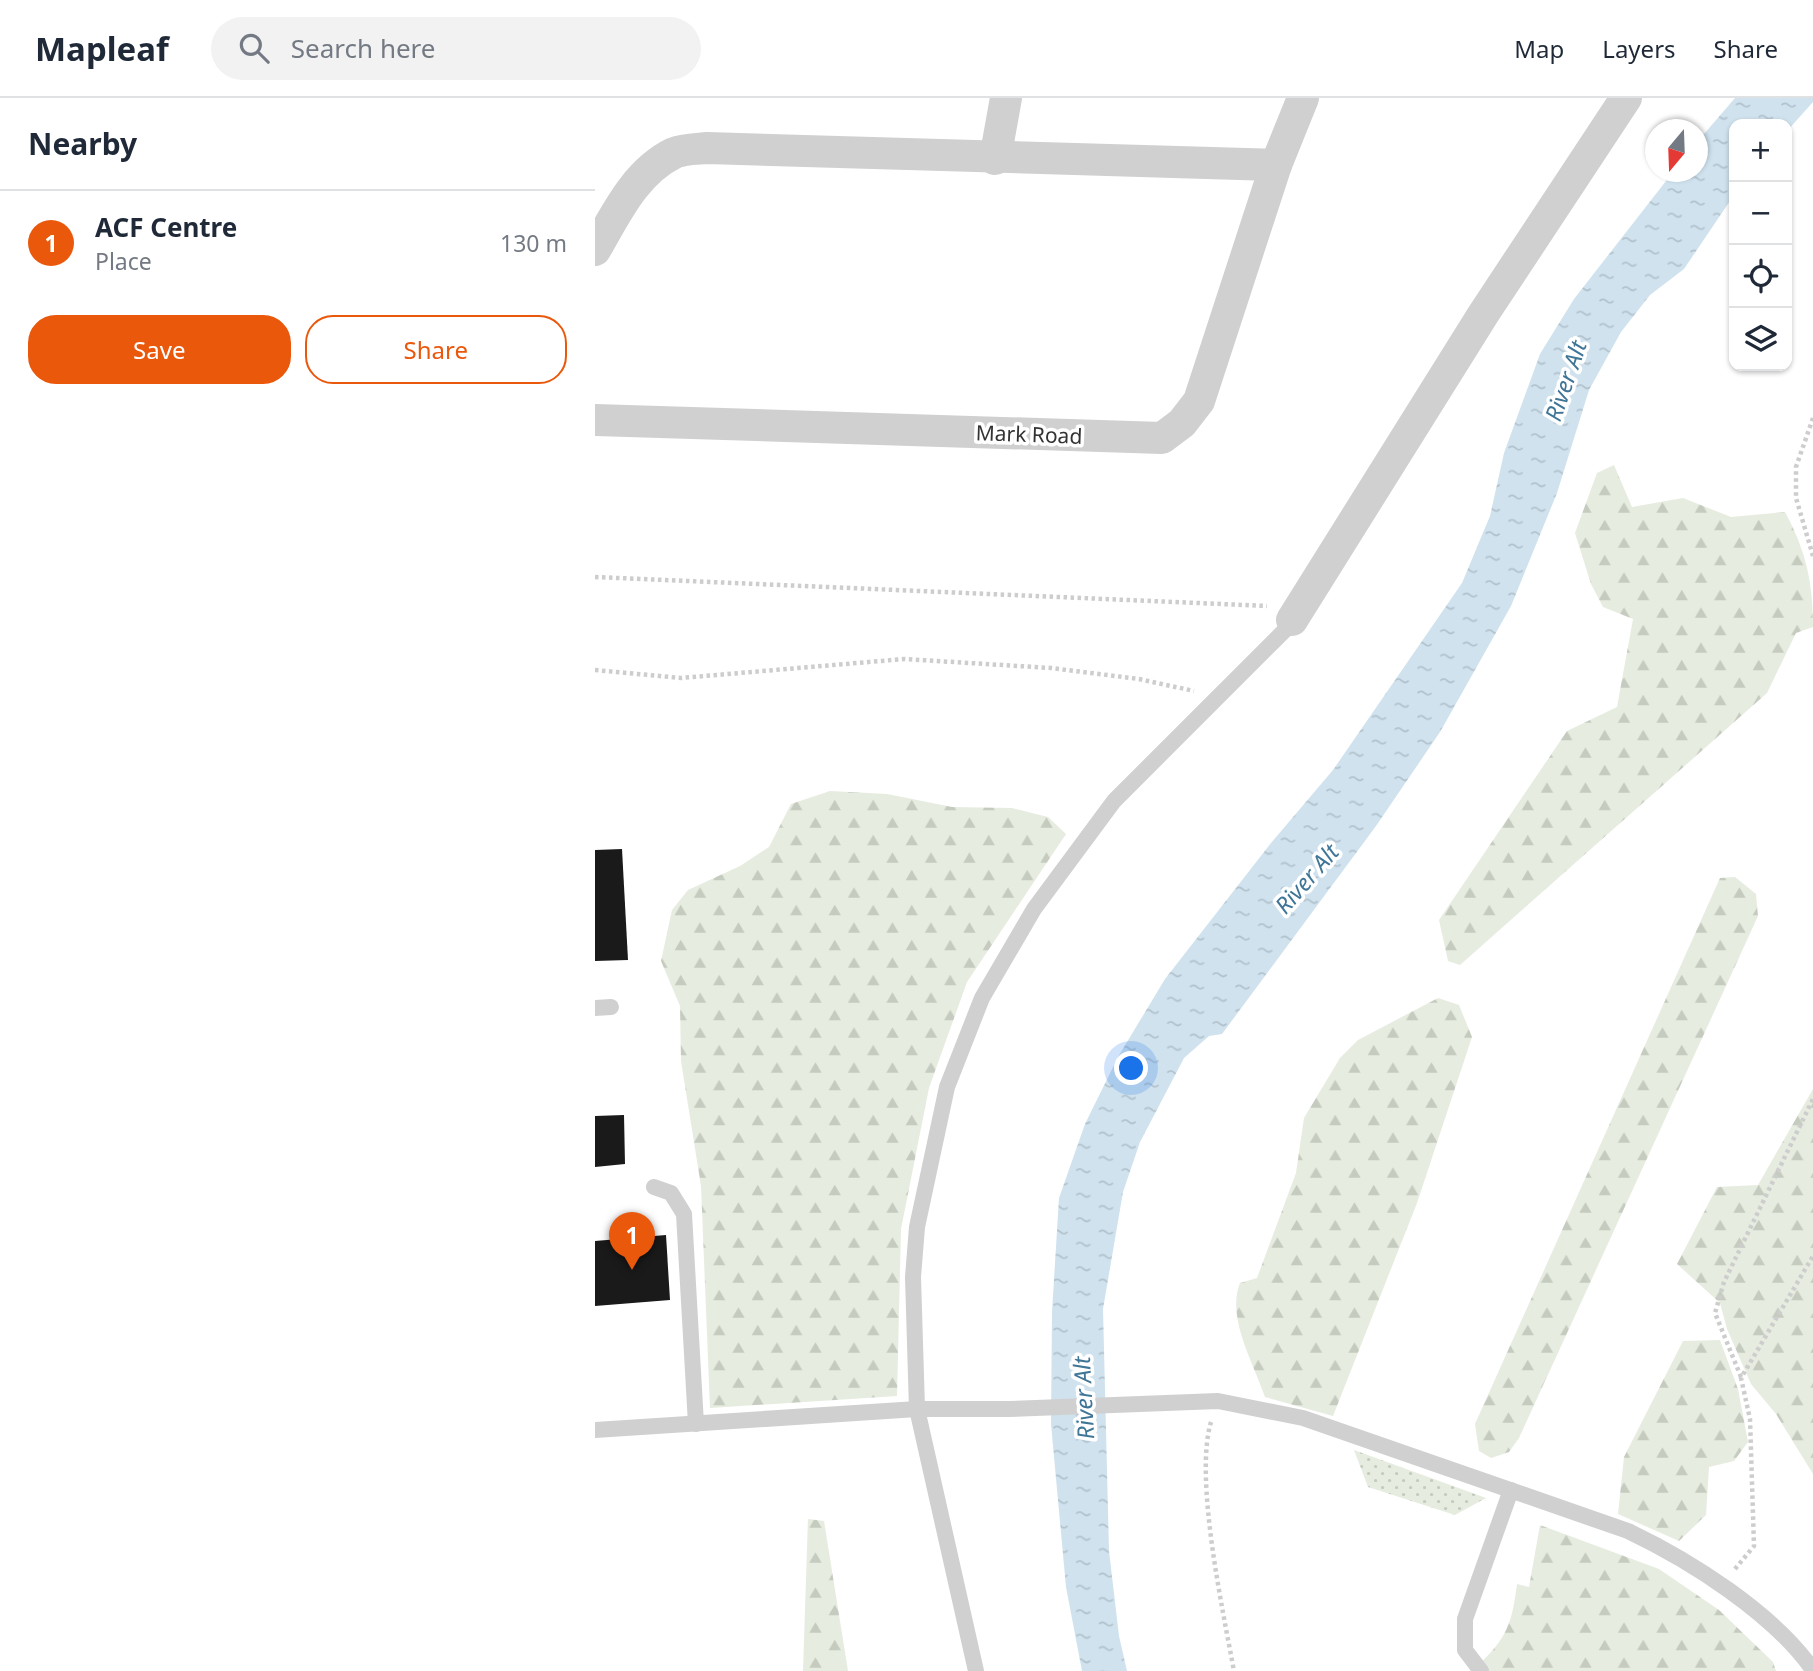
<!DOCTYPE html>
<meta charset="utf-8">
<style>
:root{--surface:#fff;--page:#f2f2f3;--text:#1f2937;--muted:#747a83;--line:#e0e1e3;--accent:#ea580c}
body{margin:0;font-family:"Noto Sans",sans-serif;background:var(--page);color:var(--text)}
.controls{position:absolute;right:21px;top:21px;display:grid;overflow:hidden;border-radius:14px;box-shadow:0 2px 5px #0004}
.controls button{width:63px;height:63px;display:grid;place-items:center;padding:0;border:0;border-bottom:2px solid var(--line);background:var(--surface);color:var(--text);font:35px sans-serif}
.compass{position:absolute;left:1050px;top:21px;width:63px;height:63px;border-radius:50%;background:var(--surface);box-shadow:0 2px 5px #0004;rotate:199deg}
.you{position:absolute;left:537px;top:971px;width:24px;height:24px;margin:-18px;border:5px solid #fff;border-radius:50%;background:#1a73e8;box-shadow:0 0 0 10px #1a73e833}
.badge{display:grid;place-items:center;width:46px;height:46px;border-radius:50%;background:var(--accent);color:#fff;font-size:23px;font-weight:700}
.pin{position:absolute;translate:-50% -58px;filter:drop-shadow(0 2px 4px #0008)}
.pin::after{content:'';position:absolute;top:37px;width:24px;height:21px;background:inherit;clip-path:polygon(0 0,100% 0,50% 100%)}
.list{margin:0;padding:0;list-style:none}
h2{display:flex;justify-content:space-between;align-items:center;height:91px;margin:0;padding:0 28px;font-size:30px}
h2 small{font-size:23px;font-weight:400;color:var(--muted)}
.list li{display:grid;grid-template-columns:46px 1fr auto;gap:21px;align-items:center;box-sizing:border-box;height:105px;padding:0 28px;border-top:2px solid var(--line)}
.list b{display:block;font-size:26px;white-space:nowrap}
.list p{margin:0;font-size:23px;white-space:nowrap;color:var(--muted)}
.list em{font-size:23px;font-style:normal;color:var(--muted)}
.actions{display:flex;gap:14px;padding:21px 28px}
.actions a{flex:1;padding:16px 0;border:2px solid var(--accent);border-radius:28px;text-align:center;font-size:24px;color:var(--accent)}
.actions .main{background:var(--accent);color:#fff}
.icon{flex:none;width:38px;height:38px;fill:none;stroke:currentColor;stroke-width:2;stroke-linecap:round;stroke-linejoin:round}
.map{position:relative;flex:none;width:1218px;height:1573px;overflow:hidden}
header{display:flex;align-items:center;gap:42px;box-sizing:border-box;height:98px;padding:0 35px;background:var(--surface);border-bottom:2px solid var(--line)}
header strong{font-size:33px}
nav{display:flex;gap:38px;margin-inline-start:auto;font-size:24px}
.search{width:490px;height:63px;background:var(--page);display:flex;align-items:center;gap:18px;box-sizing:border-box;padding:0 24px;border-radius:38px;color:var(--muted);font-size:26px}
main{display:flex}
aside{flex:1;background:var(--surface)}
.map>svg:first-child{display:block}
.grass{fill:url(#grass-dots)}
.forest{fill:url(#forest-firs)}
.water{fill:url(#water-ripples)}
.building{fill:#1a1a1a}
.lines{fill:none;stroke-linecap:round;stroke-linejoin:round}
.path{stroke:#cdcdcd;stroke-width:4.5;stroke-dasharray:3.5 3.5;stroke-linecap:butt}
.service{stroke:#d0d0d0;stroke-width:16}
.minor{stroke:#d0d0d0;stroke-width:32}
.labels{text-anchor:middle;stroke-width:7;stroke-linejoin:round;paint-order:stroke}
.street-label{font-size:21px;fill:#333;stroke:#fff}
.water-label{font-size:23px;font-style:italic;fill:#3f7597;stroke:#fff}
</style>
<header>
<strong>Mapleaf</strong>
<div class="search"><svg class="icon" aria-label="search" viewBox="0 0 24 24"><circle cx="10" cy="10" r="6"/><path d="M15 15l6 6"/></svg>Search here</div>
<nav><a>Map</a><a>Layers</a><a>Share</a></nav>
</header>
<main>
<aside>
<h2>Nearby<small></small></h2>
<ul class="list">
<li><span class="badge">1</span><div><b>ACF Centre</b><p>Place</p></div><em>130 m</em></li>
</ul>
<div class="actions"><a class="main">Save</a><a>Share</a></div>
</aside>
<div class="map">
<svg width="1218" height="1573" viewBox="0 0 1218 1573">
<defs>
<pattern id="grass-dots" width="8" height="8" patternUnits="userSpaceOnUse" patternTransform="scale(1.75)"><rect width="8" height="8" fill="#e6ecdf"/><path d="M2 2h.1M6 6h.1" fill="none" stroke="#c6cbc0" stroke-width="1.8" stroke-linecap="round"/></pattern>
<pattern id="forest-firs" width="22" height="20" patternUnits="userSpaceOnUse" patternTransform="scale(1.75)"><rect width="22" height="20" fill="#e6ecdf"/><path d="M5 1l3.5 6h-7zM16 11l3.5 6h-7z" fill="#c6cbc0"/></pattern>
<pattern id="water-ripples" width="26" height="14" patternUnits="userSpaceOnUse" patternTransform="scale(1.75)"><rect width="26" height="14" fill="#cfe2ee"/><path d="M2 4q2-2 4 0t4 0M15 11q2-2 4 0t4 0" fill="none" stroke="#b2c2cd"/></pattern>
</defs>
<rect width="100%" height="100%" fill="#fff"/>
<polygon class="grass" points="759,1352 891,1400 860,1417 773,1389"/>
<g class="forest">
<path d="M1019,367l18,42 51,-9 48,19 54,-5c21,39 28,70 28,115l-17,6 -29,60 -307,272 -12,-4 -9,-41 128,-189 50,-24 16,-88 -30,-12 -12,-23 -16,-51 22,-60z"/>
<polygon points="235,693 292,696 357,709 417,710 453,719 471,736 372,884 334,990 306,1131 302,1298 115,1310 106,1088 86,963 85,908 66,863 77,812 93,792 145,768 174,749 196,706"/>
<polygon points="1140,779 1161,796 1163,818 924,1340 914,1354 896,1360 884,1353 880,1326 1125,780"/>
<path d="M843,900l21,7 13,32 -55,166 -84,213 -68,-19c-11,-33 -39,-80 -25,-114l17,-5 39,-105 8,-55 36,-60 18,-18z"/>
<polygon points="1218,991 1218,1376 1181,1316 1156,1286 1132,1231 1125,1205 1082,1166 1122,1089 1163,1087"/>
<polygon points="1125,1242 1143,1291 1153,1344 1139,1363 1114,1369 1111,1417 1084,1443 1023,1416 1029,1359 1088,1243"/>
<polygon points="213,1421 229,1423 253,1573 208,1573"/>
<path d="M945,1427l119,44 60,41 54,52 3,9h-295l-4,-5c30,-27 35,-43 40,-82l12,3z"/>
</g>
<polygon class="water" points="1140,0 1218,0 1218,4 1192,33 1192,26 1139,26 1139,97 1089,171 1055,197 1026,234 994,292 962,395 916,508 845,634 781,728 627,936 614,938 589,960 545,1044 528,1094 508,1211 514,1453 524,1538 532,1573 487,1573 471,1489 456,1326 457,1214 464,1100 490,1026 523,959 570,881 676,745 738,672 867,485 895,418 909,355 945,256 979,201 1078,74 1102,74 1103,43"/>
<g class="building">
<polygon points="27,751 33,862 0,863 0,752"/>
<polygon points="29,1017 30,1066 0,1069 0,1018"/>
<polygon points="71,1137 75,1202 0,1208 0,1143"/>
</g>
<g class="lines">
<g class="path">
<polyline points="1218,320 1201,369 1201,400 1218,458"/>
<polyline points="0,479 672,508"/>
<polyline points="0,572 86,580 309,561 456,570 544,581 599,593"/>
<polyline points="1146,1279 1120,1215 1129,1184 1218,1001"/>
<path d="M616,1324c-17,56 12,189 23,249"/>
<polyline points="1140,1471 1159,1448 1155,1321 1146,1280 1218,1158"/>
</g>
<g class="service">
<polyline points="0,910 16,909"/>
<polyline points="59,1089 76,1095 89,1116 101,1326"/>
<path d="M0,1332l322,-21h92l209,-8 85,17 325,113c63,30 145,82 185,139"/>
<polyline points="381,1573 322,1311 318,1179 322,1129 352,989 387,900 439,811 519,703 690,532 697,522"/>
<polyline points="886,1573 870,1552 870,1521 916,1392"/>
</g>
<g class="minor">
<polyline points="400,61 411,0"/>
<path d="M0,152c21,-36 40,-78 79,-97 9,-4 23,-4 33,-5l569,17"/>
<polyline points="0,322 567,340 587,325 604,303 681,67 708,0"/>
<polyline points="697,522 889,215 1031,0"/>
</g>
</g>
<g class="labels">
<g class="street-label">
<text transform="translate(434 337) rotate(2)" y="7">Mark Road</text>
</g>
<g class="water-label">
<text transform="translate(971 283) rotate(-71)" y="8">River Alt</text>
<text transform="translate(712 781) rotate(-49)" y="8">River Alt</text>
<text transform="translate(489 1300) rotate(-93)" y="8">River Alt</text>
</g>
</g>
</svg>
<div class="controls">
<button>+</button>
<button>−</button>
<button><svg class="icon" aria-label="locate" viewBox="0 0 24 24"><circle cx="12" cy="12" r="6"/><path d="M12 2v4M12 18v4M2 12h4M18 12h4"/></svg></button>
<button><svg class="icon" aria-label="layers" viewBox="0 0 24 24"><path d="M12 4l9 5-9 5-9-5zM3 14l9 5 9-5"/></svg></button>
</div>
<svg class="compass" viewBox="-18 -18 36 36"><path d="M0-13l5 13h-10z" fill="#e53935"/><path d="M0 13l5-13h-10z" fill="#747a83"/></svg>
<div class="you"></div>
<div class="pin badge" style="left:37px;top:1172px">1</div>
</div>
</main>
